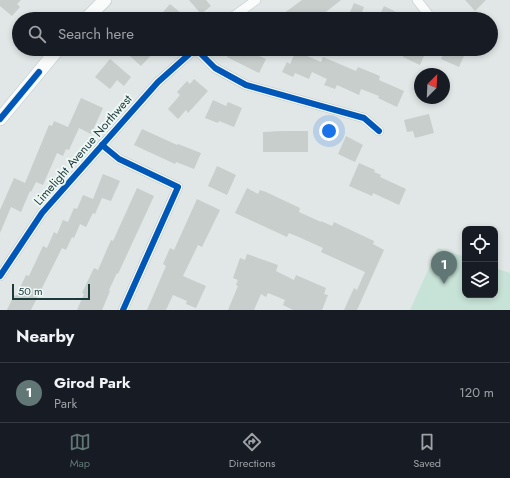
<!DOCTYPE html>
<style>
:root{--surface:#171b24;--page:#20242c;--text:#f1f3f6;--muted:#9ea1a6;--line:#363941;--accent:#617776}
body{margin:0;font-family:Jost,sans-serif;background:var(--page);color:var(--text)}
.controls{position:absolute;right:12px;bottom:12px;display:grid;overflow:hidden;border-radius:8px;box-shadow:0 2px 6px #0003}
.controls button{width:36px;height:36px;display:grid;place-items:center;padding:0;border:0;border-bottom:1px solid var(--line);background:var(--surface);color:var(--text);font:20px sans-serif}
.compass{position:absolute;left:414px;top:68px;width:36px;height:36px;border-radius:50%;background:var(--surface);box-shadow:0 2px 6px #0003;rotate:24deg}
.scale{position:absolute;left:12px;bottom:10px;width:78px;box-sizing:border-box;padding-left:4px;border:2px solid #1d3a3a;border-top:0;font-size:11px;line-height:14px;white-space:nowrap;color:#1d3a3a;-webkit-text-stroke:3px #edf7f4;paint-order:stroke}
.you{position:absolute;left:329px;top:131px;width:14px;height:14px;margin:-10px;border:3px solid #fff;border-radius:50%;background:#1a73e8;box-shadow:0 0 0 6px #1a73e833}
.badge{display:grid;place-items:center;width:26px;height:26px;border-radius:50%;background:var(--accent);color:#fff;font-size:13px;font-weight:700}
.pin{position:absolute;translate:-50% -33px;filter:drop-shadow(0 1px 2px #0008)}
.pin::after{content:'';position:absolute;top:21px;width:14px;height:12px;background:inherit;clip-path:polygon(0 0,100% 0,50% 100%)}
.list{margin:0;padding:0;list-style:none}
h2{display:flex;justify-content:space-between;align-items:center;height:52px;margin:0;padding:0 16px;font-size:17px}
h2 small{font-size:13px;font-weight:400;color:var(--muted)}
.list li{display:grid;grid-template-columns:26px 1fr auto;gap:12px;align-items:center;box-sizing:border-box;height:60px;padding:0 16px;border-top:1px solid var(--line)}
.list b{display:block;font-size:15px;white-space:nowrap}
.list p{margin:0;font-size:13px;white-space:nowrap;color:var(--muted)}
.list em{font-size:13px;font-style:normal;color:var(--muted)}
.icon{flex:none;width:22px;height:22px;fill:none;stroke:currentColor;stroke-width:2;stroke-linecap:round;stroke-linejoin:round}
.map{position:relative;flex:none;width:510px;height:310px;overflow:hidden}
.search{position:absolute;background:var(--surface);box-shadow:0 2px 6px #0003;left:12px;right:12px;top:12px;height:44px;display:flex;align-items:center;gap:10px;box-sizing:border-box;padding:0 14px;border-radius:22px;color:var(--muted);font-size:15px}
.sheet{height:112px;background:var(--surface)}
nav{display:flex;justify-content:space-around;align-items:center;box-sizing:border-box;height:56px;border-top:1px solid var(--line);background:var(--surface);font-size:11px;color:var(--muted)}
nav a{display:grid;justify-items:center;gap:2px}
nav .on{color:var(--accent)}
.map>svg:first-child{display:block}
.green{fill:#c7e2d6}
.building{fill:#c7cecc}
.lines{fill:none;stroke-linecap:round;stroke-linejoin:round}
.street-casing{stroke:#bdc4c3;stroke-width:10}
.secondary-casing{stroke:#bcc5c4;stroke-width:14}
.street{stroke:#fafbfb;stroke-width:9}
.secondary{stroke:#fafbfb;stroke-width:13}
.cycleway-casing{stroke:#edf7f4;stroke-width:8}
.cycleway{stroke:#0057b8;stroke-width:6}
.labels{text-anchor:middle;stroke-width:4;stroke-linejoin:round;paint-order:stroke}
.street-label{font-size:12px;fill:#1d3a3a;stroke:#edf7f4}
</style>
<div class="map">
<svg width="510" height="310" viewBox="0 0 510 310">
<rect width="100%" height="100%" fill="#e0e7e6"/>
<polygon class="green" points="438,248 465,257 465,295 495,295 495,268 510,273 510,310 410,310"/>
<g class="building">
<polygon points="0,0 21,0 17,4 20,7 12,16 0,6"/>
<polygon points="189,0 206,0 211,6 201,14"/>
<polygon points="302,0 341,0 317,19 276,19"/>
<polygon points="465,0 486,0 475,11"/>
<polygon points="354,3 364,7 362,12 378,18 384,6 410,19 347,19"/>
<polygon points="170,4 188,19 157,19"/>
<polygon points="122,49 157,49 141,66"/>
<polygon points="231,49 260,49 257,55 266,59 259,73 227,57"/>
<polygon points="406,49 427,49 420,65 403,57"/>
<polygon points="446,49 467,49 459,67 441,59"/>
<polygon points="296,51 321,62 323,57 356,71 358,67 380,76 379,80 404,91 397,107 378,98 379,96 361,89 359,95 337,85 335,89 324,85 327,79 312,72 309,79 295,73 293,77 282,72 287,62 290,64"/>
<polygon points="110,59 131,77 124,86 117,80 110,89 95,77"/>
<polygon points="194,79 208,91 188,113 186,110 178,119 168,109 180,95 177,92 187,81 190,84"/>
<polygon points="81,98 103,108 91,134 79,128 69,150 66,149 63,156 57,153 43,185 36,182 31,192 30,191 21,212 11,207 0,233 0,210 14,178 25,183 49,125 52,126 54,121 68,127"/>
<polygon points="213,100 226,106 228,102 242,108 234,127 219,121 218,123 205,118"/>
<polygon points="429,114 434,133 415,138 413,131 407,132 404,120"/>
<polygon points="142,129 177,145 178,144 201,153 194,169 176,162 175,164 134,145"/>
<polygon points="282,131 308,131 308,152 263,152 263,132"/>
<polygon points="346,136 363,145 355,162 338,154"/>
<polygon points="359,163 375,170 374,172 381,175 380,177 406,189 399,205 373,193 372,196 349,186"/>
<polygon points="217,166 236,175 227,195 208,186"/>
<polygon points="103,174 120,181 111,201 102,198 95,214 93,213 86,227 80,224 74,238 72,237 66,250 62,248 31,310 7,310 14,295 16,296 26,275 29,276 43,246 47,248 54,232 57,234 63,220 68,222 74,208 77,209 83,195 93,199"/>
<polygon points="137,188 154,196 118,274 117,273 109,290 110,291 102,310 77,310 84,294 82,293 94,268 98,270 111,240 113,241"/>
<polygon points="247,188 258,194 260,190 266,192 300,208 299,212 321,222 321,221 332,226 334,222 340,225 374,241 373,244 384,250 357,310 344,310 354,288 357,290 365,272 321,252 323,248 301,238 289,233 287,237 235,213"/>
<polygon points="197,199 220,210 202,247 198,245 183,276 206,286 196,308 186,304 187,301 173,295 166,310 147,310 166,266 163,264 170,248 174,250"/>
<polygon points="247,254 278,265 276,271 294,280 296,275 326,288 324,294 328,295 322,310 293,310 283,305 285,300 268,293 266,297 261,294 254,310 228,310 238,286 236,285 238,280 233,278 240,258 245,260"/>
</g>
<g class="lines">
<defs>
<g id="street">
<polyline points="417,0 428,14"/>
<polyline points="230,19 256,0"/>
<polyline points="196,49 215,68 246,85 364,118 379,131"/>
<polyline points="102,145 119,159 178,187 123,310"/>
<polyline points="0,276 42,213 158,82 195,49"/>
</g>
<g id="secondary">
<polyline points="86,19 105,0"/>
<polyline points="0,119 58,49"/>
</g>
</defs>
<use href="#street" class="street-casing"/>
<use href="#secondary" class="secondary-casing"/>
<use href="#street" class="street"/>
<use href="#secondary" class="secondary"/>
<defs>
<g id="cycleway">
<polyline points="196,49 215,68 246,85 364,118 379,131"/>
<polyline points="0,119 39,72"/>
<polyline points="102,145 119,159 178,187 123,310"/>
<polyline points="0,276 42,213 158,82 195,49"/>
</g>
</defs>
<use href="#cycleway" class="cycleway-casing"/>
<use href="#cycleway" class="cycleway"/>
</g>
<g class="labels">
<g class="street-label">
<text transform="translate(83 150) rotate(-49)" y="4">Limelight Avenue Northwest</text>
</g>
</g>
</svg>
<div class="controls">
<button><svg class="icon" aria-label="locate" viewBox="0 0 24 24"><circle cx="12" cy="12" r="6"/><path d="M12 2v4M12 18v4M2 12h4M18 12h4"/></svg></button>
<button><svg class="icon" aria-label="layers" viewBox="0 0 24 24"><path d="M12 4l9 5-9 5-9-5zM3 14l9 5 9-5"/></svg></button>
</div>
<svg class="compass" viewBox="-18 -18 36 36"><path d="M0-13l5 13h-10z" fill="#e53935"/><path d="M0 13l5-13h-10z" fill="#9ea1a6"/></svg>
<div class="scale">50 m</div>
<div class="you"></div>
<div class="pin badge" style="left:444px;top:284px">1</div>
<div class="search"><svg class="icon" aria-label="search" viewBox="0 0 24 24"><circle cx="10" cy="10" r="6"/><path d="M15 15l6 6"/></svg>Search here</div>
</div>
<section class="sheet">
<h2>Nearby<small></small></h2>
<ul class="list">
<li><span class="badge">1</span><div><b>Girod Park</b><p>Park</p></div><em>120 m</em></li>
</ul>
</section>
<nav>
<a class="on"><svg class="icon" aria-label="map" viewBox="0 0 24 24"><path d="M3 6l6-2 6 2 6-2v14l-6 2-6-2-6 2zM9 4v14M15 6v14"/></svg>Map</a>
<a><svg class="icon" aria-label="directions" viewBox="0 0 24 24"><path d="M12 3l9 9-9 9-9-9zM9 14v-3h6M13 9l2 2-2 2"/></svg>Directions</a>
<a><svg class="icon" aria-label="saved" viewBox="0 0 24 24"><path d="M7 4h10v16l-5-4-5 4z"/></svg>Saved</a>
</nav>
